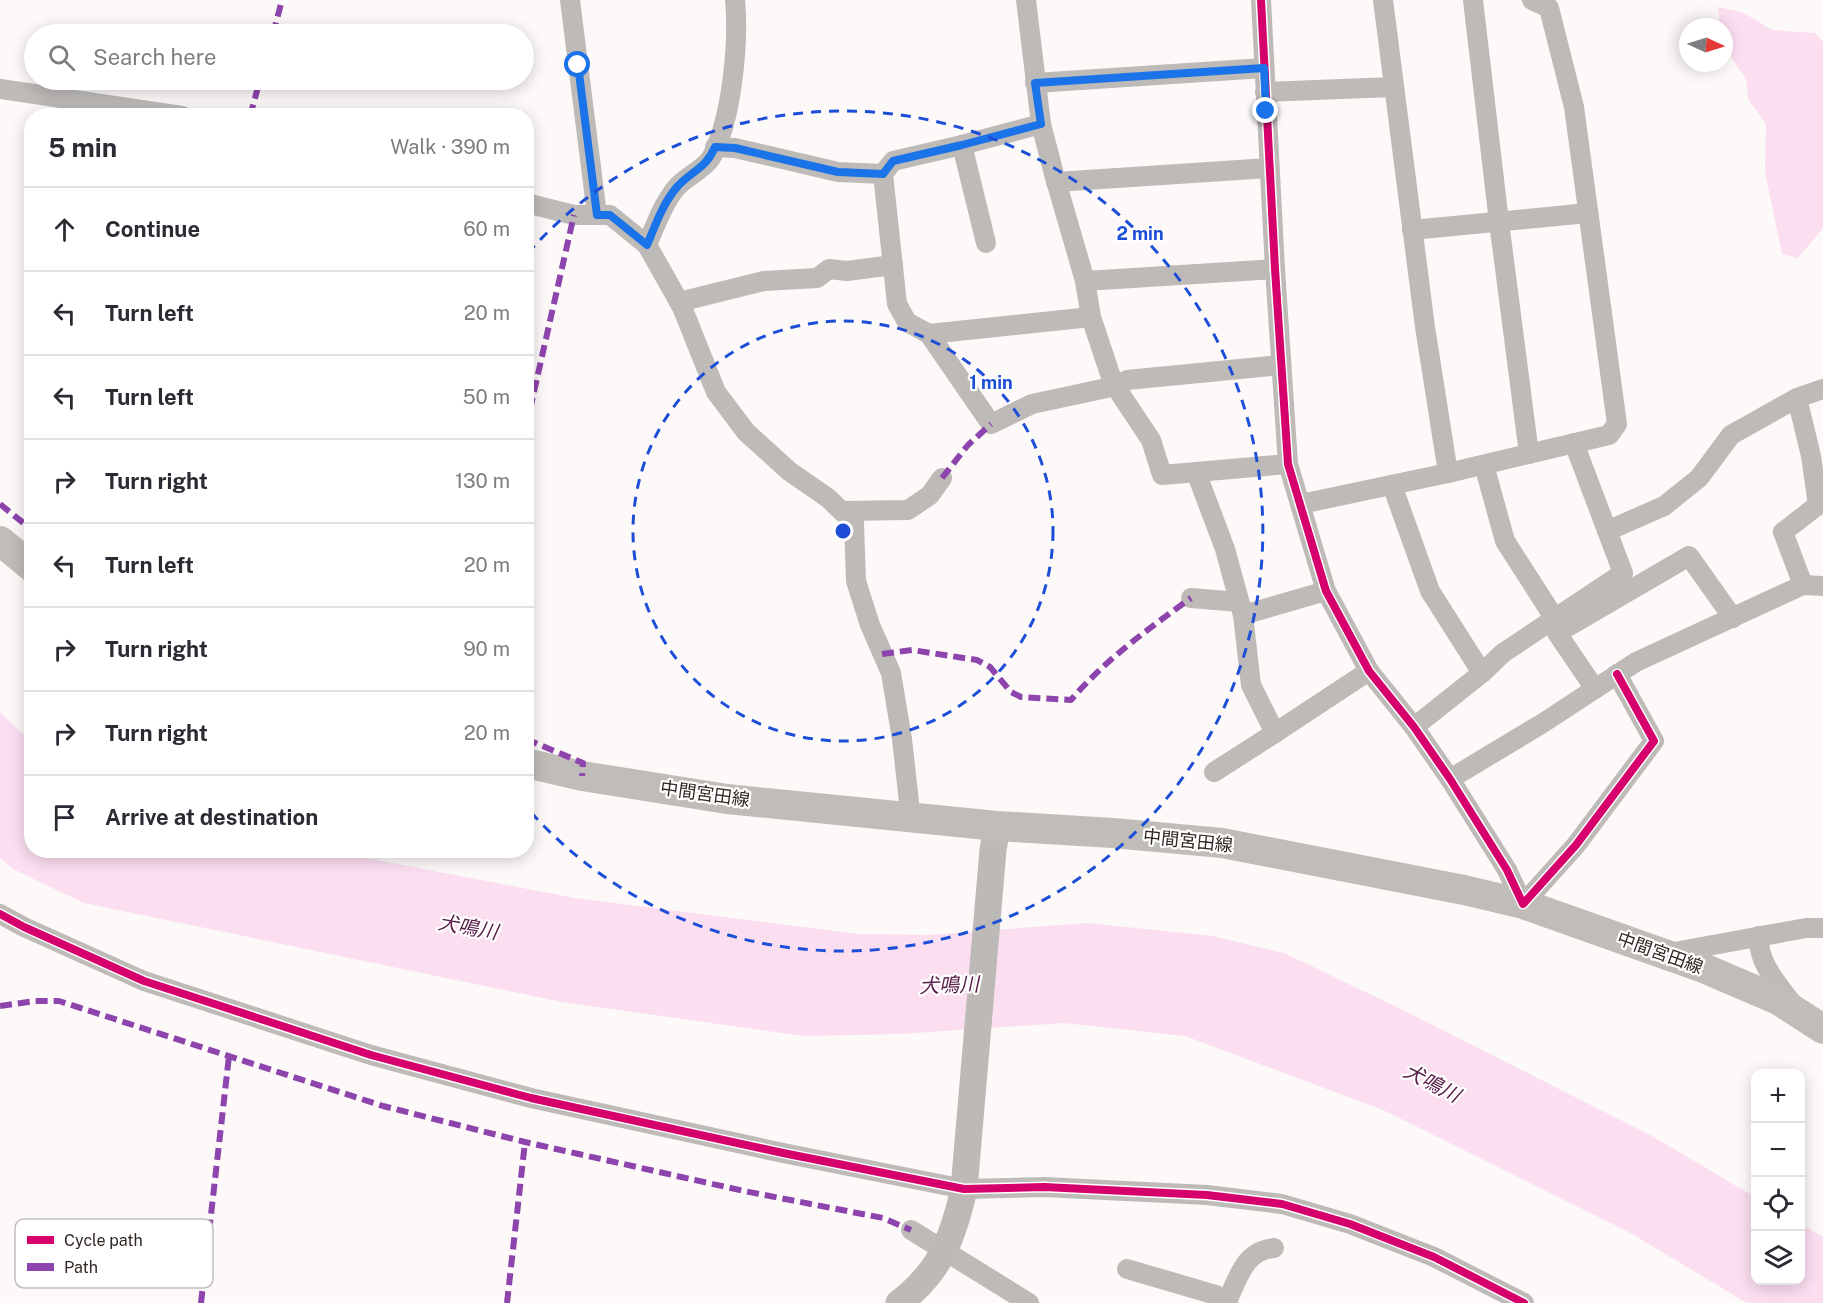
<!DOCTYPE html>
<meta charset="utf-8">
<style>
:root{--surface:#fff;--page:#f2f2f3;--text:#2b2b33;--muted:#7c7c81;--line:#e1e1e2}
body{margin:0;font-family:"Public Sans","Noto Sans JP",sans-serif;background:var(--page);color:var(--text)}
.controls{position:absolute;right:18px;bottom:18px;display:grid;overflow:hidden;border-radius:12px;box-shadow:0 3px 15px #0003}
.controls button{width:54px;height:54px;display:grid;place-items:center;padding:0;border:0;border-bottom:2px solid var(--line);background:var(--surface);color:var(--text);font:30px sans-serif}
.compass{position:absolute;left:1679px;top:18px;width:54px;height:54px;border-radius:50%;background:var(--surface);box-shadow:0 3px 15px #0003;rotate:94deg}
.stop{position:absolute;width:18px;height:18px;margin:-14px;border:4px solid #1a73e8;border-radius:50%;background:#fff}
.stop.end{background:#1a73e8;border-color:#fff;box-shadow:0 2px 6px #0008}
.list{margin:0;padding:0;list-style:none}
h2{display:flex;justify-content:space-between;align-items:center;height:78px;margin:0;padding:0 24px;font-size:26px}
h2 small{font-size:20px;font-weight:400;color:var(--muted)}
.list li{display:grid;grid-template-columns:39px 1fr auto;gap:18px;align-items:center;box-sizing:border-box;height:84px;padding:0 24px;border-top:2px solid var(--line)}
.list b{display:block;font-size:22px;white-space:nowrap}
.list em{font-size:20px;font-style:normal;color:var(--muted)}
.icon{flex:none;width:33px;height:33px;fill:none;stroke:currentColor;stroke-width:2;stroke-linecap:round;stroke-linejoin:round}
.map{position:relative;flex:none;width:1823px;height:1303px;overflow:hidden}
.search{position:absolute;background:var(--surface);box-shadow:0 3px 15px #0003;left:24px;top:24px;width:510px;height:66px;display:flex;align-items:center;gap:15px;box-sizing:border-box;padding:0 21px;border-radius:33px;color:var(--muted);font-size:22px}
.panel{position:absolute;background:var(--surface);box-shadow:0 3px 15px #0003;left:24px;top:108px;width:510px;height:750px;border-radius:24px}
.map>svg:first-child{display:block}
.water{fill:#fbdef0}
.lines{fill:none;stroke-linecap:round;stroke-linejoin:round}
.street{stroke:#bdbab8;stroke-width:20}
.secondary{stroke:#bcb9b7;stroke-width:27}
.primary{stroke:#c0bdb9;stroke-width:30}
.quiet{stroke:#8e44ad;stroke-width:6;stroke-dasharray:12 6;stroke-linecap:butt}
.cycleway-casing{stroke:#fff;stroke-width:11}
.cycleway{stroke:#d6006c;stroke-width:8}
.route{stroke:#1a73e8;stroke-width:8}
.ring{fill:none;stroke:#1d4ed8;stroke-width:3;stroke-dasharray:10 8}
.labels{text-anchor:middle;stroke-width:4.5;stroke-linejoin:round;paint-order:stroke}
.street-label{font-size:18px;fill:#312723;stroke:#fff}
.water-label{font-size:20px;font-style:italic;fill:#581d49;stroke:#fff}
.key{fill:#fff;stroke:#c1bebd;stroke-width:1.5}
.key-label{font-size:16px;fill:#312723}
.centre{fill:#1d4ed8;stroke:#fff;stroke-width:3}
.ring-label{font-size:18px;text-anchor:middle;font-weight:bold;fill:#1d4ed8;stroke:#fff;stroke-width:4.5;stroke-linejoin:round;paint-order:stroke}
</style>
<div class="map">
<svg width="1823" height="1303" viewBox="0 0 1823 1303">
<rect width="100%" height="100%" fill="#fcf9f8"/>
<g class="water">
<polygon points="1718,7 1744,13 1772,30 1815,33 1823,41 1823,228 1798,258 1782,254 1765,172 1766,124 1748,99 1746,79 1724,47 1724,27 1719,27 1720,24"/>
<polygon points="0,712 31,742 32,850 329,851 575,898 858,934 928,935 1087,923 1213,936 1284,953 1405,1011 1652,1136 1755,1197 1756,1280 1800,1280 1801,1224 1823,1237 1823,1303 1747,1303 1627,1231 1383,1110 1185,1036 1064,1023 900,1034 803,1036 562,1002 84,903 13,869 0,858"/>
</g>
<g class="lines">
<g class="street">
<polyline points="570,0 597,215"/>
<polyline points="1026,0 1041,124 1054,174 1085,281 1091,317 1113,383 1151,440 1162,475 1288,464"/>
<polyline points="1261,0 1275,269 1288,464 1326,591 1369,671 1414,727 1450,779 1507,870 1523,904 1576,845 1654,741 1617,674"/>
<polyline points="1383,0 1425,327 1448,473"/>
<polyline points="1473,0 1499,222 1529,454"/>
<polyline points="1035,83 1264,68"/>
<polyline points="0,89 182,116"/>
<polyline points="1265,92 1393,87"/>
<polyline points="962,145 986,243"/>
<polyline points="715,147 735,148 838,172 883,174"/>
<polyline points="1056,182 1269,168"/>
<polyline points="526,203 574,215 610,215 647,245 682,307 716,392 746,432 789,471 828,498 854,523 856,581 870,625 891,673 902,739 909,802 908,815"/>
<polyline points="1412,230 1588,213"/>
<path d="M647,245c8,-19 16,-41 29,-57 9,-11 27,-18 35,-30 21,-38 28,-116 24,-158"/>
<polyline points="1085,281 1275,269"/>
<polyline points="679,302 764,281 817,278 829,269 847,271 893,265"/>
<polyline points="1091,317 929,334 991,424 1032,404 1116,386 1127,380 1281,365"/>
<polyline points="929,334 907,322 897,304 883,174 893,161 962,145 1041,124"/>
<polyline points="1797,398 1823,389"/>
<polyline points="1484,465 1505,541 1555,619"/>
<polyline points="1196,472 1225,549 1243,615 1326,591"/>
<polyline points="1392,485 1430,591 1482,673 1503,653 1623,573 1574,443"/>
<polyline points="1301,504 1448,473 1609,435 1617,424 1574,107 1549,8 1532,0"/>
<polyline points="843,511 908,510 930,495 942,478"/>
<polyline points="1607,531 1664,506 1699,478 1731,435 1797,398 1811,456 1818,505 1783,532 1803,585"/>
<polyline points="1191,598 1239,602"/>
<polyline points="1243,615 1251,685 1275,733 1369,671"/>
<polyline points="1595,689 1557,633 1689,556 1733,618"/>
<polyline points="1414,727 1482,673"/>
<polyline points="1214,772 1275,733"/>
<polyline points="1450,779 1543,723 1636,662 1803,585 1823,586"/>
<polyline points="0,914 24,927 144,981 371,1055 531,1098 783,1153 964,1189 1044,1187 1207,1195 1282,1204 1350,1224 1434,1257 1524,1303"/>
<path d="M1759,936c-2,27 20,49 35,70"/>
<polyline points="1669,953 1806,928 1823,928"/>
<polyline points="911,1230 1029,1303"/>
<polyline points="1127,1269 1216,1295 1228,1303"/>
<path d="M1227,1301c12,-24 17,-50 47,-53"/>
</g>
<path class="secondary" d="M899,1303c41,-31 54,-65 65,-114l29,-339 4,-24"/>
<g class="primary">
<polyline points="0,541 32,567"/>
<polyline points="526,763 582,776 727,799 997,826 1113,833 1222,843 1464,890 1523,904 1701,967 1778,1000 1823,1029"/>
</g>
<g class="quiet">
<polyline points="273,34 282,0"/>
<polyline points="250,116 260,80"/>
<polyline points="526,427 574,215"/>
<polyline points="942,478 968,445 991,424"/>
<polyline points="0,504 32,530"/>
<path d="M882,654l30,-4 65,10 13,7 21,25 10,5 50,3c34,-40 77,-71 120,-102"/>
<polyline points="526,739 583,763 582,776"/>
<polyline points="0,1006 35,1001 59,1001 383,1106 525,1142 744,1191 883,1218 911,1230"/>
<polyline points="201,1303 229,1056"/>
<polyline points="507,1303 525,1142"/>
</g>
<defs>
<g id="cycleway">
<polyline points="1261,0 1275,269 1288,464 1326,591 1369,671 1414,727 1450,779 1507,870 1523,904 1576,845 1654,741 1617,674"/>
<polyline points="0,914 24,927 144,981 371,1055 531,1098 783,1153 964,1189 1044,1187 1207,1195 1282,1204 1350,1224 1434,1257 1524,1303"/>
</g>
</defs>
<use href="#cycleway" class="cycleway-casing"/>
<use href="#cycleway" class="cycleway"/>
</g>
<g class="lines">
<path class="route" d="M578,65l19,150h13l37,30c8,-19 16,-42 30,-58 14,-16 29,-18 38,-40l20,1 103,24 45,2 10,-13 69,-16 79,-21 -6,-41 229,-15 2,43"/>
</g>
<g class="ring">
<circle cx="843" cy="531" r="210"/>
<path d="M528 253A420 420 0 1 1 528 809"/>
</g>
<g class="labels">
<g class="street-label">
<text transform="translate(705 794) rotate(8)" y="6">中間宮田線</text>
<text transform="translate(1188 841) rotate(6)" y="6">中間宮田線</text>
<text transform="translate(1660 953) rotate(20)" y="6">中間宮田線</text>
</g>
<g class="water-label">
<text transform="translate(468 927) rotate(10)" y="7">犬鳴川</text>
<text transform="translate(949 985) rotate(-2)" y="7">犬鳴川</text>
<text transform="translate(1432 1083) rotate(27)" y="7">犬鳴川</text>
</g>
</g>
<rect x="15" y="1219" width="198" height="69" rx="9" class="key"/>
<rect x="27" y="1236" width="27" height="8" fill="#d6006c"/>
<rect x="27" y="1263" width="27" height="8" fill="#8e44ad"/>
<g class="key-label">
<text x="64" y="1246">Cycle path</text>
<text x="64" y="1273">Path</text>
</g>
<circle cx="843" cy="531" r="9" class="centre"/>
<g class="ring-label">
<text x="1140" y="240">2 min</text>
<text x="991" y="389">1 min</text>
</g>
</svg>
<div class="controls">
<button>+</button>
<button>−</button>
<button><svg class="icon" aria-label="locate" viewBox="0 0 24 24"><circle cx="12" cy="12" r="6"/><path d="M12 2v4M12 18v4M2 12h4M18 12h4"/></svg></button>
<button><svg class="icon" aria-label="layers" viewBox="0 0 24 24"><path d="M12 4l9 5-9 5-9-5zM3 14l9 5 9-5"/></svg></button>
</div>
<svg class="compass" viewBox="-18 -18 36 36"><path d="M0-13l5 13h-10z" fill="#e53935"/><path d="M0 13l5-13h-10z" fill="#7c7c81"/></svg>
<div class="stop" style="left:578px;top:65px"></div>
<div class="stop end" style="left:1266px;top:111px"></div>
<div class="search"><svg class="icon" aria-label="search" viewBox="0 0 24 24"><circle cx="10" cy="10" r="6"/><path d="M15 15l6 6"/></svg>Search here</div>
<section class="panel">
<h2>5 min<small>Walk · 390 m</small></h2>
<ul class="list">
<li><svg class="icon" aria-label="ahead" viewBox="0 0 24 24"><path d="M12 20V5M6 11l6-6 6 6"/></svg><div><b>Continue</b></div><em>60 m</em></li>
<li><svg class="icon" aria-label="left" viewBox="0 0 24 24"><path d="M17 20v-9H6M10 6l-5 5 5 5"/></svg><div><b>Turn left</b></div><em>20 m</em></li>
<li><svg class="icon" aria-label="left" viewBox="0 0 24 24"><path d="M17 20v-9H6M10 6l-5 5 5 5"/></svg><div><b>Turn left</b></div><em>50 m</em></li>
<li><svg class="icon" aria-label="right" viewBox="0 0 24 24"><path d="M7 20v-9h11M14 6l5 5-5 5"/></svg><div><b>Turn right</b></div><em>130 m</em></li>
<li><svg class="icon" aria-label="left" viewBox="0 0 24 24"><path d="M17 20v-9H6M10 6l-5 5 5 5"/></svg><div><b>Turn left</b></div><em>20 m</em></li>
<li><svg class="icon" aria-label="right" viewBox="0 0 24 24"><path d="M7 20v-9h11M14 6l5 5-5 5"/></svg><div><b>Turn right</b></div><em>90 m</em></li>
<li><svg class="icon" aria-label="right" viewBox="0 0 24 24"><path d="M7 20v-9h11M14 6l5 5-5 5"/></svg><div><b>Turn right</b></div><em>20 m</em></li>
<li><svg class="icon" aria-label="arrive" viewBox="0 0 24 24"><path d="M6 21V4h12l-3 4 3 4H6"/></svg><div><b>Arrive at destination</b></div></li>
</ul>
</section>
</div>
